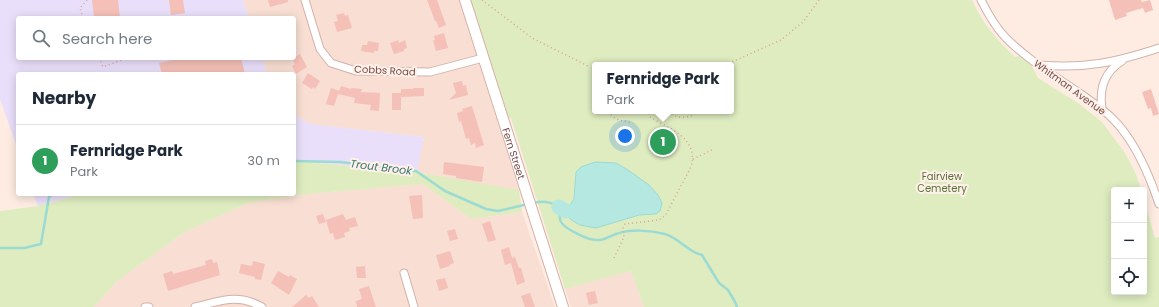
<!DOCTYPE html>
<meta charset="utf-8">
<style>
:root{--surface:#fff;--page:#f2f2f3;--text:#1f2937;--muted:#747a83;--line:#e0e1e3;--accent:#ef4048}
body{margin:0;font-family:Poppins,sans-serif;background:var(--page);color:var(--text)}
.controls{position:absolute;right:12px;bottom:12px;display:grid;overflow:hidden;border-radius:4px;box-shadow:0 2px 10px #0003}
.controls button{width:36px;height:36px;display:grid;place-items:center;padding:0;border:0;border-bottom:1px solid var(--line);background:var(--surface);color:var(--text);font:20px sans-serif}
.you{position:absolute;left:625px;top:136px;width:14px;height:14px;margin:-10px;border:3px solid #fff;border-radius:50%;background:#1a73e8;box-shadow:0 0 0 6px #1a73e833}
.badge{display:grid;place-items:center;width:26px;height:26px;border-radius:50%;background:var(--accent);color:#fff;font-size:13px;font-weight:700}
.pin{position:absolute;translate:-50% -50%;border:2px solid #fff;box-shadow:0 1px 4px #0006}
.popup{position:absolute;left:592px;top:62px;width:142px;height:52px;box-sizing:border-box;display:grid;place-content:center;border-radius:4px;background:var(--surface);filter:drop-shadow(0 1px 3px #0005);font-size:13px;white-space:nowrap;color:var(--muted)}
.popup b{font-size:15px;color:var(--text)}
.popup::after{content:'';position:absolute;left:50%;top:100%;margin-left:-8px;border:8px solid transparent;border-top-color:var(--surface)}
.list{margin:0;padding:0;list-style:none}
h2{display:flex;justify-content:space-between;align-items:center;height:52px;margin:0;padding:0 16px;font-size:17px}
h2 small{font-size:13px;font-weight:400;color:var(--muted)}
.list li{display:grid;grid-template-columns:26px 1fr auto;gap:12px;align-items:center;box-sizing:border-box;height:72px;padding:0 16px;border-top:1px solid var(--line)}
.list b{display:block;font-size:15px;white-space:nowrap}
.list p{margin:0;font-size:13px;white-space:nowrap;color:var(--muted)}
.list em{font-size:13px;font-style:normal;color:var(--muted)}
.icon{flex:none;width:22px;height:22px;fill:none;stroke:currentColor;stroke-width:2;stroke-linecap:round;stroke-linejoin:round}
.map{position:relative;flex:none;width:1159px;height:307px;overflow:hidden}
.search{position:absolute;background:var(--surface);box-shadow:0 2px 10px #0003;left:16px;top:16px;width:280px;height:44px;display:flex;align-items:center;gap:10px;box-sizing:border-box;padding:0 14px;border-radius:4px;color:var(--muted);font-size:15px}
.panel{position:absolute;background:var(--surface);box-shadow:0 2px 10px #0003;left:16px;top:72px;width:280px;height:124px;border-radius:4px}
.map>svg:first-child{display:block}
.residential{fill:#f8ded3}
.education{fill:#e9dffa}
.green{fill:#deecc0;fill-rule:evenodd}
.water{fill:#b6e8e2;stroke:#9bdbd4}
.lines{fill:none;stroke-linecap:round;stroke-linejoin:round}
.stream{stroke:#9bdbd4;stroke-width:2.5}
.river{stroke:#b6e8e2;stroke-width:15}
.building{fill:#f5c0b8}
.street-casing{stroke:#d2b2ab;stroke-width:9}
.secondary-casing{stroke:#d5b0a8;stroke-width:12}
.path{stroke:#daa39b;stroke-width:1.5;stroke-dasharray:1 3;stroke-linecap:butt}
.street{stroke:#fff;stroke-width:7}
.secondary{stroke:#fff;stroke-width:10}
.labels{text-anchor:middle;stroke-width:4;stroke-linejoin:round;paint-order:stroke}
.street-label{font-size:10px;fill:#774b47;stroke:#fff1ea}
.park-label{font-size:10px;fill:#597239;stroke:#fff1ea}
.water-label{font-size:11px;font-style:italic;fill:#377670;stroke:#fff1ea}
</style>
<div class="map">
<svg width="1159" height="307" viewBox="0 0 1159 307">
<rect width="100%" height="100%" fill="#feece2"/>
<g class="residential">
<polygon points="243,0 459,0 519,190 461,193 452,178 417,172 424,137 310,124 294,115 294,74 267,74 262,58 294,58 294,18 249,18"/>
<polygon points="423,184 471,219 522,212 555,307 94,307 116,282 183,233 248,203 307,194"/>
<polygon points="631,271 644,307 571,307 565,289"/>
</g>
<g class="education">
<polygon points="0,0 243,0 249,18 18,18 18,58 262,58 267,74 18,74 18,150 0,99"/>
<polygon points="294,115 310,124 424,137 417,172 294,161"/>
<polygon points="33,194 82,194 38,206"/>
</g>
<g class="green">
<path d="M469,0h503c10,23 25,40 43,57l4,-1 13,10 6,12 40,25 24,19 23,31 11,21 5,16h-27v102h30v-93l11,39 4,-1v70h-515l-13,-36 -66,18 -54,-171h-3zM595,65h136v46h-136z"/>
<polygon points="294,161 417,172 519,190 522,212 471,219 423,184 307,194 248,203 183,233 116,282 94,307 0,307 0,211 38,206 82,194 294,194"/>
</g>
<polygon class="water" points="595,162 616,163 628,170 649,185 658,195 662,203 660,211 656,214 639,215 596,228 580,225 573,221 564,214 574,199 576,172 581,167"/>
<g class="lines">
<g class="stream">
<polyline points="294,161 340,162 416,171 445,191 486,209 498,211 528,204"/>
<path d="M533,203c10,-2 17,-2 26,4 0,5 0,10 2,15 4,7 27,18 35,18 7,1 14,-4 20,-6 15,-5 34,-4 49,0 14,4 23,18 37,21l17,28 9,7 7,12 2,5"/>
<polyline points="0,248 24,248 41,244 49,197 53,194"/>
</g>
<polyline class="river" points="559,207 566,211"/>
</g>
<g class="building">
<polygon points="92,0 118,0 120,18 94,18"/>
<polygon points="169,0 183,0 185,13 171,15"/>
<polygon points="268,0 288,0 288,2 270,7"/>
<polygon points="427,0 437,0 446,25 439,28 436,21 435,21"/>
<polygon points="1109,0 1141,0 1142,2 1150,0 1153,10 1145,13 1143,8 1126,13 1127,16 1115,20"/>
<polygon points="344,13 345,16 348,15 352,28 337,32 334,22 338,21 336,15"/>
<polygon points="444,33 448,48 436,51 433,40 435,40 434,36"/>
<polygon points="398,40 399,43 405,40 407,48 404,49 404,51 394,54 390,43"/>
<polygon points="368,41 379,43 378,51 374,51 374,53 361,51 362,45 367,45"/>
<polygon points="300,54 307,67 296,74 292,66 295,64 292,59"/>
<polygon points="181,58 241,58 245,74 162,74 159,63"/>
<polygon points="308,73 320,81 315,89 313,87 312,89 302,83"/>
<polygon points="462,81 463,86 466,85 468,95 449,100 456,93 453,83"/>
<polygon points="341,86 351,89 351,88 362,89 361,92 380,93 379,111 370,110 371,105 354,103 355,98 338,94"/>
<polygon points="331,88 339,91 334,106 326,104"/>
<polygon points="413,88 424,88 424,96 401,97 401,110 392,110 392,93 401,93 401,89 413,89"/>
<polygon points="1151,89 1159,114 1153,116 1151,108 1148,109 1142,92"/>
<polygon points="472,106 484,145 476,148 475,143 471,145 469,138 466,139 461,121 459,122 457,113 463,111 462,109"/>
<polygon points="444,162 484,167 482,182 456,178 456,176 443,174"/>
<polygon points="422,195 423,218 413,219 409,196"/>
<polygon points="323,214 326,222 319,224 316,216"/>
<polygon points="343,214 346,220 355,217 358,226 349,228 350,231 344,233 345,237 335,240 333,233 330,234 326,220"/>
<polygon points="490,221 496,240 488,242 482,224"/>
<polygon points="455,229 458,239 450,241 447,231"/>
<polygon points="509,247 512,258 515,257 519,268 521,268 525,282 517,285 511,263 505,265 501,250"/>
<polygon points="450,251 454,263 449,265 450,266 440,269 436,255"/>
<polygon points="212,259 213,263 217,262 220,275 168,291 163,274 172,271 173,274 206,265 205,261"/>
<polygon points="253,261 265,264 261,280 255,279 255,277 239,273 241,264 252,266"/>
<polygon points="365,266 366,278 357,278 356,267"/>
<polygon points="278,271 289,277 290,275 297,279 289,295 271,283"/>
<polygon points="445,278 448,288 439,291 436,280"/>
<polygon points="369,286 376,307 357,307 356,301 362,299 359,289"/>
<polygon points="595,291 598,303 589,305 586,293"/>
<polygon points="530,293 535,307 525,307 521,296"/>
<polygon points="306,295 309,298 312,296 319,307 292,307"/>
</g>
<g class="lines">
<defs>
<g id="street">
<polyline points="305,0 320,49 331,63 356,71 430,72 483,58"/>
<path d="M981,0c7,14 14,27 25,38 22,22 50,39 75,56 11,8 22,15 32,25 22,22 36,55 46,85"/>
<path d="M1040,65c46,4 76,-3 119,-17"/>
<path d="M1102,109c-3,-20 2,-37 20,-48"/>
<polyline points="404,273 414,307"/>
<polyline points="145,307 149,307"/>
<path d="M195,307c26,-6 42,-14 67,0"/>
</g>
<g id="secondary">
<path id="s1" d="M465,0l98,307"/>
</g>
</defs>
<use href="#street" class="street-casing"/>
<use href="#secondary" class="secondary-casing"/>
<g class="path">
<polyline points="482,0 532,38 590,67"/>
<polyline points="83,18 80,8 87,0"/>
<polyline points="99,58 103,67 127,58"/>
<polyline points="725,65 781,40 803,22 819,0"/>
<path d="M609,111c5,11 14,9 24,12"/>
<polyline points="627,111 627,112 637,111"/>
<path d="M669,111c7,9 21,8 29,0"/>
<polyline points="693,159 714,149"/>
<path d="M614,258l10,-21 -1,-9 2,-4 34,-4 6,-4 26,-49c8,-29 -21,-38 -41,-50l-1,-3 3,-3"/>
</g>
<use href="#street" class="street"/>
<use href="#secondary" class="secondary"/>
</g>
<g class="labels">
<g class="street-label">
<text transform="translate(385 70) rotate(3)" y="4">Cobbs Road</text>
<text transform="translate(1070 87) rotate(36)" y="4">Whitman Avenue</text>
<text dy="4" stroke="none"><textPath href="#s1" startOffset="161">Fern Street</textPath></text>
</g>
<g class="park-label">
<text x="942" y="180">Fairview<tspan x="942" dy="12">Cemetery</tspan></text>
</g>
<g class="water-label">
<text transform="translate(381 167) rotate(7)" y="4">Trout Brook</text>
</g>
</g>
</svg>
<div class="controls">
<button>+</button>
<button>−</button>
<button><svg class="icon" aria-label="locate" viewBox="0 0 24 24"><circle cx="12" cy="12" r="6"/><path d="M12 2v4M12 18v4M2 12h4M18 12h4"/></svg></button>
</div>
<div class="you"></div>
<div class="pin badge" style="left:663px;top:142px;background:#2e9e5b">1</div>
<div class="popup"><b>Fernridge Park</b>Park</div>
<div class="search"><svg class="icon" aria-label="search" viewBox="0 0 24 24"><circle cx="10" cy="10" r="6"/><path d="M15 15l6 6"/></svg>Search here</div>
<section class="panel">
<h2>Nearby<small></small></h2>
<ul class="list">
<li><span class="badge" style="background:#2e9e5b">1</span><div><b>Fernridge Park</b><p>Park</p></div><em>30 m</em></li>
</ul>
</section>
</div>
